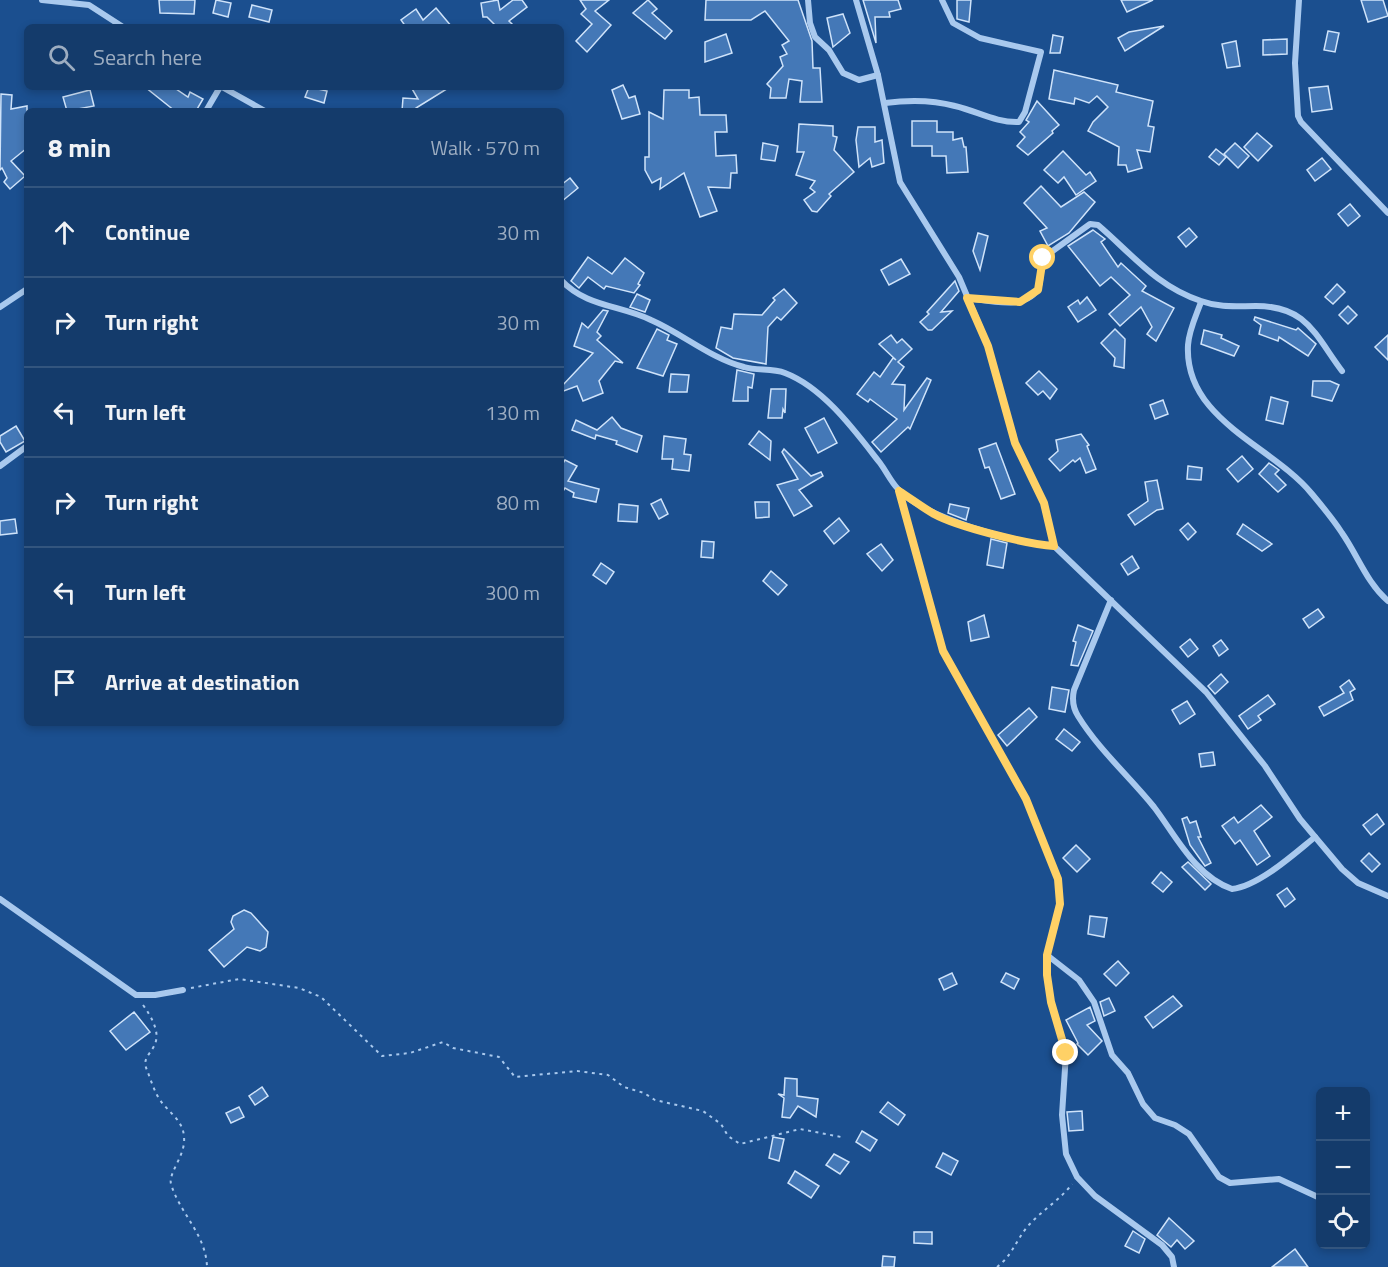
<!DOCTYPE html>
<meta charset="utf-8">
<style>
:root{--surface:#143b6b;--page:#1d4271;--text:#f1f3f6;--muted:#9dadc1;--line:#33557e}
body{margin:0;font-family:"Titillium Web",sans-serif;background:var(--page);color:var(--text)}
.controls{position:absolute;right:18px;bottom:18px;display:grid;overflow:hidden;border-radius:9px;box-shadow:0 3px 9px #0003}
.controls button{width:54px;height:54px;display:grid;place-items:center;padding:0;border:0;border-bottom:2px solid var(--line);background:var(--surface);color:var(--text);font:30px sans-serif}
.stop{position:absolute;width:18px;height:18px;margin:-14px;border:4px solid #ffd166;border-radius:50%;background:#fff}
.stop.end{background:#ffd166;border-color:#fff;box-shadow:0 2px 6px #0008}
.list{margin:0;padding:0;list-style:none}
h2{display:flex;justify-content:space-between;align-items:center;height:78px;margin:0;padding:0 24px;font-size:26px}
h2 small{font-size:20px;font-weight:400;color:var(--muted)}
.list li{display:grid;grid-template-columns:39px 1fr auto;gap:18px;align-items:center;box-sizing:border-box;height:90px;padding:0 24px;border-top:2px solid var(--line)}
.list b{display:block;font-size:22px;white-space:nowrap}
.list em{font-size:20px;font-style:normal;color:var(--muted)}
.icon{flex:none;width:33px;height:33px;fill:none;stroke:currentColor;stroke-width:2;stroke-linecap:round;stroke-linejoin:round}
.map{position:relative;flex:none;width:1388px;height:1267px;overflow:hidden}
.search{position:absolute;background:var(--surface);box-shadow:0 3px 9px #0003;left:24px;top:24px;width:540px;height:66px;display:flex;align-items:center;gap:15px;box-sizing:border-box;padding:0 21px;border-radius:9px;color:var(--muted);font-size:22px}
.panel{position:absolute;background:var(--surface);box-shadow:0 3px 9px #0003;left:24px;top:108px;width:540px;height:618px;border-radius:9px}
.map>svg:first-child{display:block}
.building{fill:#4478b7;stroke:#cfe3fa;stroke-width:1.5}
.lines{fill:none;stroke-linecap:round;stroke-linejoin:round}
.path{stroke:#a9c9ee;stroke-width:2;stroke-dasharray:3 4.5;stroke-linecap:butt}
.street{stroke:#a9c9ee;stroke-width:6}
.route{stroke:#ffd166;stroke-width:8}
</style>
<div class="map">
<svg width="1388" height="1267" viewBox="0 0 1388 1267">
<rect width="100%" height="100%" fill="#1b4f8f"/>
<g class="building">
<polygon points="159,0 195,0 194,14 160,13"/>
<polygon points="216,0 231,3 228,17 213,13"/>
<polygon points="498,0 500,10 513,0 522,0 527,7 509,21 515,27 497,27 487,17 483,17 481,3"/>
<polygon points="580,0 609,0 595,11 611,25 587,52 576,41 592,24 581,14 586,9"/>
<polygon points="648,0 657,9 652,13 672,31 665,39 633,13"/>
<polygon points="706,0 798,0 812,41 813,68 820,68 822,102 800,102 802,81 789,79 786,98 770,98 771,88 767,84 783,66 780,57 787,54 782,45 789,41 765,11 751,20 705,20"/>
<polygon points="863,0 898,0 901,9 889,12 890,17 875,17 876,43"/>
<polygon points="957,0 971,0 969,22 957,19"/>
<polygon points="1121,0 1153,0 1127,12"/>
<polygon points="1361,0 1383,0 1388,16 1368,22"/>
<polygon points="252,5 272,10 269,22 249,17"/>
<polygon points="436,8 452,27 406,27 401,20 416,9 423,20"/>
<polygon points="843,14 850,33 833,47 827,18"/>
<polygon points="1164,26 1125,51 1118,38 1129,32"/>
<polygon points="1328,31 1339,33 1335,52 1324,50"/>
<polygon points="726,34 732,53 705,62 705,42"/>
<polygon points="1053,35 1063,37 1060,53 1050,53"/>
<polygon points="1287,39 1287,54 1263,55 1263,40"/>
<polygon points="1236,41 1240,66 1227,68 1222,44"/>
<polygon points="1054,70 1118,85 1116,92 1153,101 1148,126 1154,127 1150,152 1137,150 1142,168 1128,172 1126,165 1118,165 1119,147 1088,131 1093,122 1108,107 1097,96 1089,103 1075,98 1074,104 1049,99"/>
<polygon points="623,85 629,98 635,96 640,114 622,119 612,90"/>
<polygon points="1328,86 1332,109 1312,112 1309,88"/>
<polygon points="145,87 173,87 188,97 190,92 203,99 196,111 175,111"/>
<polygon points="309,87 327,91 324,103 305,97"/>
<polygon points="411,87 450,87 416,108 416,111 402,111 403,98 418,99"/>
<polygon points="90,90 94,106 67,111 63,97"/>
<polygon points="664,90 689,90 689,98 699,97 700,115 726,115 727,132 715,132 716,156 736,155 737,173 731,173 730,188 708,187 717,211 700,217 684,173 660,189 661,178 652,183 645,170 645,157 649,157 649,112 663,119"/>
<polygon points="1,94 12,95 11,109 27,106 27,148 11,161 25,176 10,189 4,182 7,178 2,168 0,170"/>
<polygon points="1037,101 1059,125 1052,131 1053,133 1028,155 1017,146 1025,137 1020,132 1029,122 1026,120"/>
<polygon points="912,121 937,121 937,132 953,132 953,140 962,138 964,147 966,147 968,172 947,173 946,156 932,156 932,146 912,146"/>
<polygon points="799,124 833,126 833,136 837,137 834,150 854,172 829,194 831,196 817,212 812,211 804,200 815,192 810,188 815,181 796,175 804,152 797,152"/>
<polygon points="858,127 875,127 875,142 882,140 884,163 872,167 870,158 859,167 856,140"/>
<polygon points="1257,133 1272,146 1258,161 1244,147"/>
<polygon points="763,143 778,146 775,161 761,159"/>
<polygon points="1235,143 1249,156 1238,168 1224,154"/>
<polygon points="1216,149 1226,157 1219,165 1209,157"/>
<polygon points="1063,151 1086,175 1090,172 1096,181 1076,195 1064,177 1058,183 1044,170"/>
<polygon points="1322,158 1331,169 1315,181 1307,170"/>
<polygon points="570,178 578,188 561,202 561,185"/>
<polygon points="1041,186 1061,207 1084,192 1095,202 1069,233 1048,246 1040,231 1047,228 1024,203"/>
<polygon points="1350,204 1360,216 1348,226 1338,214"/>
<polygon points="1189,228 1197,237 1186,247 1178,237"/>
<polygon points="1093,230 1105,239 1101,242 1118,267 1121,263 1146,286 1142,291 1174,308 1156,341 1147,334 1152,327 1141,307 1120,326 1109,314 1130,295 1111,277 1100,286 1068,246"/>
<polygon points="978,233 988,236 980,270 973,251"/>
<polygon points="588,257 612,274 625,258 644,273 638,284 640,285 634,293 606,286 604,289 588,277 579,288 571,281"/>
<polygon points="901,259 910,274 889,285 881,270"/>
<polygon points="955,281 959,291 941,312 952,311 932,330 928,330 920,322 929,314 927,312"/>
<polygon points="1337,284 1345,292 1333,304 1325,297"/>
<polygon points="784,289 797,303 781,320 777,317 768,327 766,364 733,358 716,348 721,327 732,329 734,314 762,315 775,300 773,298"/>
<polygon points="637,294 650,300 645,312 630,307"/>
<polygon points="1087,297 1096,310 1078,322 1068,307 1078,300 1080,304"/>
<polygon points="1348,306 1357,315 1348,324 1339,315"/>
<polygon points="603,310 608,311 597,332 601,336 597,340 623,363 615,361 599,381 603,393 583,401 577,386 561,392 561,387 593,353 574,346 582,323 588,328"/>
<polygon points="1255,317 1296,330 1298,328 1316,344 1308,356 1279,337 1278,341 1259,334 1261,325 1254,320"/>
<polygon points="657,329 669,335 667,340 677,344 663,376 637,368"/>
<polygon points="1115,329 1125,339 1124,368 1114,366 1115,358 1101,343"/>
<polygon points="1204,330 1222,335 1221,338 1239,346 1234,356 1201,344"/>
<polygon points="891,335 897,343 902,339 912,349 898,362 904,367 892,384 905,385 904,410 927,378 931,380 910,429 908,427 881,452 872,442 897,419 870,399 868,402 857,394 874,372 880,377 893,358 896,360 879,344"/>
<polygon points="1388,335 1388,360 1375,347"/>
<polygon points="737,370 754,374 752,388 748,387 748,401 733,401"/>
<polygon points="1039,371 1057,389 1050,399 1043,391 1038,395 1026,383"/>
<polygon points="671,374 689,375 687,392 669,392"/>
<polygon points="1313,381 1330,381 1339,385 1332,401 1312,396"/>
<polygon points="771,389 786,389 785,413 783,409 782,418 768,418"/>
<polygon points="1271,397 1288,402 1283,424 1266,420"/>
<polygon points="1163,400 1168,414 1155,419 1150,405"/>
<polygon points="612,417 621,428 642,436 637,452 616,444 617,441 596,435 595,439 572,430 576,420 597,430"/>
<polygon points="824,418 837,443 818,453 805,428"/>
<polygon points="16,426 25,441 6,452 0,442 0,436"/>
<polygon points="759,431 771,441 770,460 749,444"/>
<polygon points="1081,434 1089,445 1087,446 1096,469 1086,473 1080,458 1075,462 1073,460 1060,471 1049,459 1058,451 1056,440"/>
<polygon points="664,436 686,439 684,454 691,455 689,471 672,469 673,459 662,459"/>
<polygon points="996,443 1015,494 1001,499 989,467 985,468 979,449"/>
<polygon points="784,449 811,476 821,472 823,476 799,490 812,506 794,516 777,485 798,479 782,452"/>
<polygon points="1242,456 1253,469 1238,482 1227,469"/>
<polygon points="565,460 577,466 568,481 599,489 596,502 573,497 574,493 565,488 561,495 561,467"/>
<polygon points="1269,463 1279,470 1275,474 1286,485 1278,492 1259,474"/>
<polygon points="1188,466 1202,468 1201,480 1187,479"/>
<polygon points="1157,480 1163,509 1157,510 1135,525 1128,515 1148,501 1145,482"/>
<polygon points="661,499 668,514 659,519 651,504"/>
<polygon points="755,502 769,502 769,517 756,518"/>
<polygon points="619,504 638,506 637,522 618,521"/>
<polygon points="950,504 969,508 966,520 948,513"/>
<polygon points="839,518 849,531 834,544 824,531"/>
<polygon points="15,519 17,533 0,535 0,521"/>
<polygon points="1188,523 1196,532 1188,540 1180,530"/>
<polygon points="1243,524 1256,533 1272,544 1262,551 1237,534"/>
<polygon points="991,539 1007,543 1003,568 987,565"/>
<polygon points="702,541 714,542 713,558 701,557"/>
<polygon points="881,544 893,560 882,571 867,554"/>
<polygon points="1132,556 1139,568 1128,575 1121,564"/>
<polygon points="601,563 614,572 606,584 593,575"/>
<polygon points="771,571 787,585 778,595 763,581"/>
<polygon points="1318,609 1324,617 1309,628 1303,619"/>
<polygon points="984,615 989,637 971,641 968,622"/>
<polygon points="1078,625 1093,631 1078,666 1071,665 1076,642 1073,641"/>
<polygon points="1190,639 1198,649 1188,657 1180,647"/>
<polygon points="1221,640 1228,649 1219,656 1213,646"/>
<polygon points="1221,674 1228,682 1215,694 1208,686"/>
<polygon points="1349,680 1355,689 1350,692 1353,700 1324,716 1319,707 1344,693 1340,687"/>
<polygon points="1052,687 1069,690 1065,712 1049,709"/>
<polygon points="1268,695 1275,704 1258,716 1261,720 1248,729 1239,716"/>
<polygon points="1187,701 1195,714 1180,724 1172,710"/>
<polygon points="1029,708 1037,717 1007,746 998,735"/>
<polygon points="1064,729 1080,742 1072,751 1056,739"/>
<polygon points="1213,752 1215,765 1201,767 1199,754"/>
<polygon points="1261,805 1272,817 1254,831 1270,856 1257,865 1240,840 1235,844 1222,826 1234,817 1238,823"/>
<polygon points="1377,814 1384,824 1371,835 1363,825"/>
<polygon points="1187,817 1190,823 1196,821 1201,837 1198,837 1211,863 1205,866 1190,845 1182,819"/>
<polygon points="1076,845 1090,859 1077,872 1063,858"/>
<polygon points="1369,853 1380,864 1372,872 1361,861"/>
<polygon points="1188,862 1211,884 1205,890 1182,867"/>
<polygon points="1161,872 1172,882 1163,892 1152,883"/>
<polygon points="1287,888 1295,899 1285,907 1277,895"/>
<polygon points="244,910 251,913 268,932 266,947 260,951 247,947 224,967 209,950 234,929 231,922 233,916"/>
<polygon points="1090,916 1107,918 1104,937 1088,934"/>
<polygon points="1118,961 1129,973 1116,986 1104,974"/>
<polygon points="952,973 957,984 944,990 939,979"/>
<polygon points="1006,973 1019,979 1014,989 1001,982"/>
<polygon points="1173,996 1182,1006 1153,1028 1145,1017"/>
<polygon points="1109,998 1115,1011 1104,1016 1100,1002"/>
<polygon points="1090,1007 1095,1021 1087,1025 1102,1041 1088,1055 1077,1044 1078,1043 1066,1020"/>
<polygon points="134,1012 150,1032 126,1050 110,1031"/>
<polygon points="785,1078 797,1079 797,1096 818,1099 816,1117 798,1106 790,1118 782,1117 784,1098 778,1094 784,1095"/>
<polygon points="262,1087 268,1096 255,1105 249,1096"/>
<polygon points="888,1102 905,1115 898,1125 880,1112"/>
<polygon points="239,1107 244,1117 231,1123 226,1113"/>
<polygon points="1082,1111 1083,1130 1069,1131 1067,1112"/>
<polygon points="862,1131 877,1140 870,1151 856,1142"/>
<polygon points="773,1137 784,1139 779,1161 769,1158"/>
<polygon points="943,1153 958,1161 951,1175 936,1167"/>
<polygon points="834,1154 849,1162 840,1174 826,1165"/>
<polygon points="795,1171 819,1186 811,1198 788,1183"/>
<polygon points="1169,1218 1194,1241 1185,1249 1177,1240 1171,1247 1157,1235"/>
<polygon points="1133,1231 1145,1239 1139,1253 1125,1246"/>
<polygon points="914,1232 932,1232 932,1244 914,1243"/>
<polygon points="1295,1249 1308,1267 1272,1267"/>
<polygon points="883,1256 895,1257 894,1267 882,1267"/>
</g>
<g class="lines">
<g class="path">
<polyline points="191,988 239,979 299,988 321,997 382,1056 410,1053 443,1042 453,1048 499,1057 515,1077 577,1071 608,1075 624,1087 644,1093 655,1100 703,1111 721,1124 728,1136 740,1144 800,1129 841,1137"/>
<path d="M143,1005c33,46 -6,44 4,65 3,8 6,17 10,25 8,16 26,23 27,42 2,18 -16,36 -13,47 9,30 35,50 36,83"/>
<path d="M997,1267c15,-11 19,-27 31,-41 13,-15 32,-26 44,-42"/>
</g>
<g class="street">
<polyline points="42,0 89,5 123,27"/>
<polyline points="808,0 810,23 815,37 829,50 843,73 859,80 878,75"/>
<polyline points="856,0 878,75 900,182 959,277 988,346 1015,443 1044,503 1054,546 1206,692 1265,766 1300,819 1342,869 1358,883 1388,896"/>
<polyline points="1299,0 1295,63 1298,116 1301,122 1388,213"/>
<polyline points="222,87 265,111"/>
<path d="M885,103c22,-3 48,-3 70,3 22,5 41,17 64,16l6,-10 16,-60 -61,-14 -27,-15 -11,-23"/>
<polyline points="206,111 220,87"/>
<path d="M561,280c25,27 59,25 90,40 32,14 59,38 93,47 13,4 28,1 41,6 39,15 70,58 95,90 6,8 11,19 18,26 26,29 118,54 156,57"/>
<path d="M967,298c20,2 62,14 72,-12 3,-9 0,-19 4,-28l47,-34 8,1c34,29 58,61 103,76 19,7 35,5 55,5 51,0 59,29 86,65"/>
<path d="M1201,302c-5,14 -12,28 -13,43 -4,75 84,100 124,149 10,12 21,25 30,39 16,23 25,50 46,68"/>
<polyline points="0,307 27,289"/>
<polyline points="0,466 27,446"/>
<polyline points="899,491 943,651 1026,799 1058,879 1060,904 1047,955 1047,975 1051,1002 1066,1053 1062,1115 1066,1154 1077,1177 1095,1196 1162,1245 1172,1257 1174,1267"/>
<path d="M1111,600l-37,90c-2,9 -1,18 4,26 21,34 51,60 76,91 22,29 41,69 78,82 27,-3 62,-35 83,-52"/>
<polyline points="0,899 136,995 155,995 183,990"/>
<polyline points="1047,955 1079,980 1094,1002 1112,1055 1128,1073 1143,1104 1155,1118 1175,1125 1189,1134 1219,1177 1230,1183 1279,1179 1320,1198"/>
</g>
</g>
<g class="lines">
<path class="route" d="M1043,258l-5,32 -18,12 -53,-4 21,48 27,97 29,60 10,43c-28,-2 -96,-19 -120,-32 -12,-7 -24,-16 -35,-23l44,160 83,148 32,80 2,25 -13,51v20l4,27 15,51"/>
</g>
</svg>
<div class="controls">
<button>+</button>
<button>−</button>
<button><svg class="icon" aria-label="locate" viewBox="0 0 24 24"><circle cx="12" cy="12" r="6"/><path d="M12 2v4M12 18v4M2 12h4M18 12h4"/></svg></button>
</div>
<div class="stop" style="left:1043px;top:258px"></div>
<div class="stop end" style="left:1066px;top:1053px"></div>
<div class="search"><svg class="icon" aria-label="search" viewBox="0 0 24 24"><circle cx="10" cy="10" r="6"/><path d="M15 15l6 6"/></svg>Search here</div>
<section class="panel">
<h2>8 min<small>Walk · 570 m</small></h2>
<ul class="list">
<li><svg class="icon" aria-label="ahead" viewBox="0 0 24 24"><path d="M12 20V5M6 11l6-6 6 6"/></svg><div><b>Continue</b></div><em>30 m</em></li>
<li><svg class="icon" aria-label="right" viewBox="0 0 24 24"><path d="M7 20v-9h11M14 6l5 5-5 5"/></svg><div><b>Turn right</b></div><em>30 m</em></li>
<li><svg class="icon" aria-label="left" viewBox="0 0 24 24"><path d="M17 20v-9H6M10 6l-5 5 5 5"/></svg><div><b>Turn left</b></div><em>130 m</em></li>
<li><svg class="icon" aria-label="right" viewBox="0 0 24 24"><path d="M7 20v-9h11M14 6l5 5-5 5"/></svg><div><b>Turn right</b></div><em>80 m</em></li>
<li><svg class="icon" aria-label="left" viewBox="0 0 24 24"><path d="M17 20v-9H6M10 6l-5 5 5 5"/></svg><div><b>Turn left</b></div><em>300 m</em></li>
<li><svg class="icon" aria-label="arrive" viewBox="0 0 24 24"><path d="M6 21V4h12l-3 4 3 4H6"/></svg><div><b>Arrive at destination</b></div></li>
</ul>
</section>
</div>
